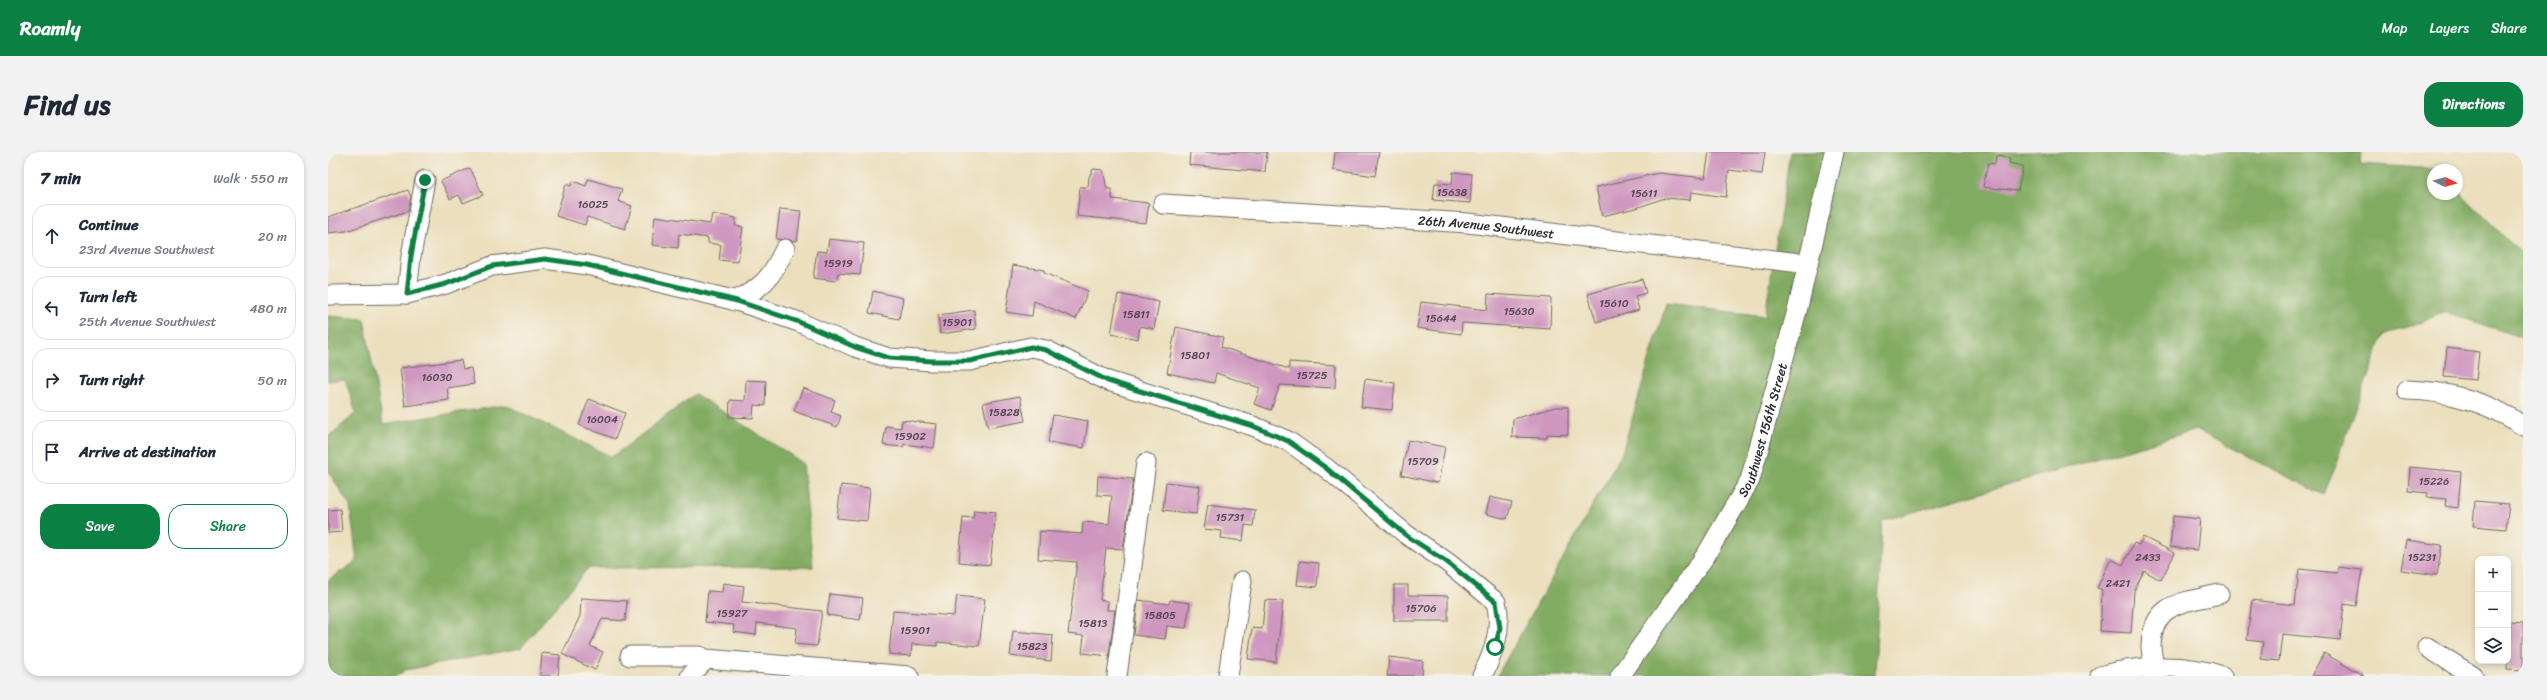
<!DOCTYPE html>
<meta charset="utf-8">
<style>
:root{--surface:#fff;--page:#f2f2f3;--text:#1f2937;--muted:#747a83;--line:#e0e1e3;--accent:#0b8043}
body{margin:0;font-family:Sriracha,sans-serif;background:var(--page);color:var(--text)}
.controls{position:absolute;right:12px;bottom:12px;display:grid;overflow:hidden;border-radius:8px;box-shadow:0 2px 6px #0003}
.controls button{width:36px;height:36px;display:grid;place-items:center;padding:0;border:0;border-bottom:1px solid var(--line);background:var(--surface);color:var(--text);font:20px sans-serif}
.compass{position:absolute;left:2099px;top:12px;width:36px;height:36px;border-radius:50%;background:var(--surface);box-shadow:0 2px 6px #0003;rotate:95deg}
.stop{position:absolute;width:12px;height:12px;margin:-9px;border:3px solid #0b8043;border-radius:50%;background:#fff}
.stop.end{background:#0b8043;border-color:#fff;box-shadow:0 1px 4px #0008}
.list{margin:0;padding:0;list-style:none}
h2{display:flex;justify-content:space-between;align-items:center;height:52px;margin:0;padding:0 16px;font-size:17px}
h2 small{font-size:13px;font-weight:400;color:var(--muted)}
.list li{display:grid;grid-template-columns:26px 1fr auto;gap:12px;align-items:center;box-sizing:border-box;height:64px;margin:0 8px 8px;padding:0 8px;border:1px solid var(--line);border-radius:16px}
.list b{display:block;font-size:15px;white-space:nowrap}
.list p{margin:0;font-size:13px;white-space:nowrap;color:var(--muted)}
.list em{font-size:13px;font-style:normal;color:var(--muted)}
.actions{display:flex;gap:8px;padding:12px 16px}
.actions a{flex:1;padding:9px 0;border:1px solid var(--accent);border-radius:16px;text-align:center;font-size:14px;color:var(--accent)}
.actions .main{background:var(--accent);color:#fff}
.icon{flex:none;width:22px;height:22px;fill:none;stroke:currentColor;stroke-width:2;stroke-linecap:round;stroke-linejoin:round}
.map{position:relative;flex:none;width:2195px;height:524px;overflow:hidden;border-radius:16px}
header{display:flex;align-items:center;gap:24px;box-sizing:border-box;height:56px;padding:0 20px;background:var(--accent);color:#fff}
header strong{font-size:19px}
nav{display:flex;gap:22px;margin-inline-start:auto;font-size:14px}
.intro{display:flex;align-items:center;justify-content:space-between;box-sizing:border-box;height:96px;padding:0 24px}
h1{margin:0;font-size:28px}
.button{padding:10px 18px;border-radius:16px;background:var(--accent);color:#fff;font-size:14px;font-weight:700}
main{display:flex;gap:24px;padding:0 24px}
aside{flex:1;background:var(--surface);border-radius:16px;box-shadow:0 2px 6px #0003}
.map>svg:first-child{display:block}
.forest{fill:#82ab62;stroke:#566b46}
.building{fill:#cf96bf}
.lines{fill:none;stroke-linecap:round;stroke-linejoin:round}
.minor-casing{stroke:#6e6a5e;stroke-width:21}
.minor{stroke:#fff;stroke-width:19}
.route{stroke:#0b8043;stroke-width:5}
.labels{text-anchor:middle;stroke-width:3;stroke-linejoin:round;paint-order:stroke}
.number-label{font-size:11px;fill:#544650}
.street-label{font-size:13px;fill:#2b2b2b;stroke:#f7f3e8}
</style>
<header>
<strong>Roamly</strong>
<nav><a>Map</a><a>Layers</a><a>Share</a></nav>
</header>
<div class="intro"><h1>Find us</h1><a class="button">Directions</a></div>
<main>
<aside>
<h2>7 min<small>Walk · 550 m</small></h2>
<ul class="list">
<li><svg class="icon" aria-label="ahead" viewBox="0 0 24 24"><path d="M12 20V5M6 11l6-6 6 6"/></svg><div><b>Continue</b><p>23rd Avenue Southwest</p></div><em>20 m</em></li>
<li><svg class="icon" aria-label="left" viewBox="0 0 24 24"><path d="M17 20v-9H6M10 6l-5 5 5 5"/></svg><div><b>Turn left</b><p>25th Avenue Southwest</p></div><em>480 m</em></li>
<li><svg class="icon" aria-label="right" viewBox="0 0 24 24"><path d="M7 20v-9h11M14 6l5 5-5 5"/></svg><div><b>Turn right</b></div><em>50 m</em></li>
<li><svg class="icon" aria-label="arrive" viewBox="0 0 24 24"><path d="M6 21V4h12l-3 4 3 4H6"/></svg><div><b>Arrive at destination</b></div></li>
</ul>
<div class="actions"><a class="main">Save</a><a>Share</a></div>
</aside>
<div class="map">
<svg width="2195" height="524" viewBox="0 0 2195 524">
<rect width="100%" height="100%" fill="#f7f3e8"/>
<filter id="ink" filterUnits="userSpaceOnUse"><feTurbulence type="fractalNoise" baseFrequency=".025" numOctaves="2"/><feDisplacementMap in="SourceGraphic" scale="8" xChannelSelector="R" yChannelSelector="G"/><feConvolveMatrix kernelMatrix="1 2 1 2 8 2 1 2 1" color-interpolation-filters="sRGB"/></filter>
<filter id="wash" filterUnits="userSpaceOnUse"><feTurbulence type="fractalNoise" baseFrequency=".012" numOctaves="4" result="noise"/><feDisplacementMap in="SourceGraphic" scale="16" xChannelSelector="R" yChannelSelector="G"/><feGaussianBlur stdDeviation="0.9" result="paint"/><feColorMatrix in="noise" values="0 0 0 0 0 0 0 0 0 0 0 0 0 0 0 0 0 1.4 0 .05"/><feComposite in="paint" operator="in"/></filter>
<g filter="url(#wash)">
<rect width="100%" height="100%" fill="#ebdfbe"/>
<g class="forest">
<polygon points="1462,0 2033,0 2032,12 2109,17 2105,18 2105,42 2129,42 2129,37 2195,104 2195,186 2118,160 2055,184 1996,343 1868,278 1554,369 1547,524 1169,524 1294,301 1338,152 1437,164"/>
<polygon points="0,164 36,167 55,272 178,253 284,305 367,242 475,311 485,415 260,416 193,496 77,518 69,524 0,524 0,428 29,409 22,354 0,319 0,285 28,261 17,227 0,229"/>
</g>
<g id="blocks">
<g class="building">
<polygon points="862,0 939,0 937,20 861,13"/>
<polygon points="1007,0 1051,0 1047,24 1005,18"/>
<polygon points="1381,0 1437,0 1434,22 1401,18 1398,45 1363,40 1362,48 1337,46 1308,56 1274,64 1268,35 1331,21 1377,26"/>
<polygon points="1668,4 1682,6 1681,11 1695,14 1690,39 1655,35 1660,11 1667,12"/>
<polygon points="142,16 155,43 135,51 131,43 122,47 113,29"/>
<polygon points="765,17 775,18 779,37 784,37 784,47 821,51 818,71 749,64 752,35 760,35 761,25"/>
<polygon points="1125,20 1144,22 1142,51 1105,48 1107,31 1124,32"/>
<polygon points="260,27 294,37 290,49 304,54 297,77 259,65 257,73 228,64 238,32 243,34 245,29 258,34"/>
<polygon points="80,38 83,45 80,59 18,79 0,81 0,65"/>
<polygon points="452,57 473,59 469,89 448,87"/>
<polygon points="384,62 408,66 407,74 415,75 410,110 391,108 393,93 380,91 380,86 351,82 350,96 324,93 327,64 382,72"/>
<polygon points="501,87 536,91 532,123 510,121 508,129 485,126 489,99 499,100"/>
<polygon points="685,113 716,118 716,121 760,139 748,167 706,149 704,164 678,160"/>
<polygon points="1314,127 1318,141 1307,144 1311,158 1268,170 1260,142"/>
<polygon points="545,139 575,146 571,167 541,161"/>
<polygon points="790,142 831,150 826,177 812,174 810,187 783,182"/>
<polygon points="1160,142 1223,146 1222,177 1134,171 1133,182 1089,176 1093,150 1159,158"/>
<polygon points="646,158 648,177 612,182 610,163"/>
<polygon points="848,175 895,185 893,195 961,217 961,210 1008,213 1007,236 952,233 943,258 926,252 932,236 888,221 886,231 839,221"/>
<polygon points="2119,196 2151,200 2148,228 2116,225"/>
<polygon points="133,208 135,217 143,216 146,232 119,236 121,248 77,254 72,216"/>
<polygon points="1037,227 1067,231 1064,258 1033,255"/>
<polygon points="418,228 438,229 437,254 426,253 425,266 401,265 402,248 417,249"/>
<polygon points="475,236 507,248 503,260 513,264 509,275 466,259"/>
<polygon points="692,244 697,269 660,276 655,251"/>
<polygon points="261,247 297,261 287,287 251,273"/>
<polygon points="1227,255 1240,255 1240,283 1219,282 1219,286 1184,285 1185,267"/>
<polygon points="725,263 760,269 756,296 720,290"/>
<polygon points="574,268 609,272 606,296 576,292 575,295 555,293 558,274 573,276"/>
<polygon points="1080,288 1117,295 1110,331 1073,323"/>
<polygon points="2082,315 2133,320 2130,356 2117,354 2118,347 2099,345 2100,341 2080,339"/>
<polygon points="770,324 805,327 795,397 778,396 772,448 780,449 779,458 787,458 781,504 754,501 756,484 740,482 749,410 710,407 712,379 754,382 755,370 781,372 784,344 769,343"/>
<polygon points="838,330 872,334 868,362 835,358"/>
<polygon points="513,333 542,336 539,369 509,366"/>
<polygon points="1162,345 1184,350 1179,367 1158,362"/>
<polygon points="2147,349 2181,352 2178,377 2145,374"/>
<polygon points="880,352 927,358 925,374 917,373 915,389 893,386 894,379 876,377"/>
<polygon points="12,357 14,380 0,381 0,358"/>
<polygon points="646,358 668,360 662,413 631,410 635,365 645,366"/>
<polygon points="1845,364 1872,367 1869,398 1842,395"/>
<polygon points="1815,385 1847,401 1833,428 1816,419 1806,439 1803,481 1772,479 1774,438 1769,436 1783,407 1795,413 1806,391 1811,393"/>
<polygon points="2078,388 2114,393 2109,423 2073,418"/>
<polygon points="972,409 991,411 989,435 969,433"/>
<polygon points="2010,415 2034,418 2028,454 2016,452 2012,488 1954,482 1951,509 1933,507 1935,490 1919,488 1924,448 1967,453 1971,417 2009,421"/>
<polygon points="395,431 416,434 414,450 494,459 489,494 467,492 469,476 429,471 428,483 405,480 406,473 377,470 380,439 394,440"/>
<polygon points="1066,433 1080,433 1080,443 1120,444 1120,469 1066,469"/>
<polygon points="502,442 535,446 532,468 499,463"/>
<polygon points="629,444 657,447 651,494 609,490 609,494 584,492 583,504 561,502 565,459 626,464"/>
<polygon points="253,446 299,449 297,469 274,467 262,494 275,500 267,518 234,502 252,464"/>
<polygon points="810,448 841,452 842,448 862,451 858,476 839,474 837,487 806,483"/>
<polygon points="937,448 955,449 948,510 920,507 924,476 934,477"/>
<polygon points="2183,470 2195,471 2195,518 2179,517"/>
<polygon points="685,479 725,483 723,509 682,504"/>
<polygon points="214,501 232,503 230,524 212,524"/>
<polygon points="1996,501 2036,524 1983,524"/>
<polygon points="1061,505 1095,509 1094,524 1059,524"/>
</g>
</g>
</g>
<g filter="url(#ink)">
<use href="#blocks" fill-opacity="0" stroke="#6e6a5e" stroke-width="1"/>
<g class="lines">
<defs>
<g id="minor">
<path id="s1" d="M835,52l305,19 340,41"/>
<polyline points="79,142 83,104 97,28"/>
<path d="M0,143l79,-1 39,-10 46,-18 53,-7 42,6 150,36 62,21 56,25 34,11 43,3h38l61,-14 15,3 62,31 145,45 35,15 38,27 81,67 40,27 49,40c7,27 -2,50 -14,74"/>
<path d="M406,149c29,-13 37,-23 51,-52"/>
<path d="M2079,238c40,1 83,12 116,36"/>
<polyline points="2099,495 2145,524"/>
<polyline points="302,504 371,504 378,507 581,524"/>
<polyline points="362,524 378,507"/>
<polyline points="789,524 818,311"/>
<polyline points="900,524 914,429"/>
<path id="s2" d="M1292,524l86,-121 44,-75 48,-173 36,-155"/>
<path d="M1772,524c38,-11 85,-13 122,0"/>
<path d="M1826,524c2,-11 -3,-20 -3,-30 2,-45 33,-43 68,-52"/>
</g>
</defs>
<use href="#minor" class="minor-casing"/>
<use href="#minor" class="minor"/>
</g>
</g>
<g class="lines" filter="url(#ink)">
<polyline class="route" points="97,28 83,104 79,142 118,132 164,114 217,107 259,113 409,149 471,170 527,195 561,206 604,209 642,209 703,195 718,198 780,229 925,274 960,289 998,316 1079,384 1119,410 1168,450 1172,476 1167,495"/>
</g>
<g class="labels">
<g class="number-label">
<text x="1124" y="44">15638</text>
<text x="1316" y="45">15611</text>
<text x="265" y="56">16025</text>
<text x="510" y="115">15919</text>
<text x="1286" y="155">15610</text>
<text x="1191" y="163">15630</text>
<text x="808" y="166">15811</text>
<text x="1113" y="170">15644</text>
<text x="629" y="174">15901</text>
<text x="867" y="207">15801</text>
<text x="984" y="227">15725</text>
<text x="109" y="229">16030</text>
<text x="676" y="264">15828</text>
<text x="274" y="271">16004</text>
<text x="582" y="288">15902</text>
<text x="1095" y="313">15709</text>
<text x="2106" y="333">15226</text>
<text x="902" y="369">15731</text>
<text x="1820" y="409">2433</text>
<text x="2094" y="409">15231</text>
<text x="1790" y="435">2421</text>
<text x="1093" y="460">15706</text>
<text x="404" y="465">15927</text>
<text x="832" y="467">15805</text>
<text x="765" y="475">15813</text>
<text x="587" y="482">15901</text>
<text x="704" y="498">15823</text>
</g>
<g class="street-label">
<text dy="5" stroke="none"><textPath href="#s1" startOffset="324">26th Avenue Southwest</textPath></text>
<text dy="5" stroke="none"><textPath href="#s2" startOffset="287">Southwest 156th Street</textPath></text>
</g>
</g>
</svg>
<div class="controls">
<button>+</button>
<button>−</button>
<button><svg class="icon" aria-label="layers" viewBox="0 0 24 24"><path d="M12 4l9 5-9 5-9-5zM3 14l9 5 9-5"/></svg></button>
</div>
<svg class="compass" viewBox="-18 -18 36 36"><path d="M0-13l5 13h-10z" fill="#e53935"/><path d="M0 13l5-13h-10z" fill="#747a83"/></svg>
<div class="stop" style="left:1167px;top:495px"></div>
<div class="stop end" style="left:97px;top:28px"></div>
</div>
</main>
